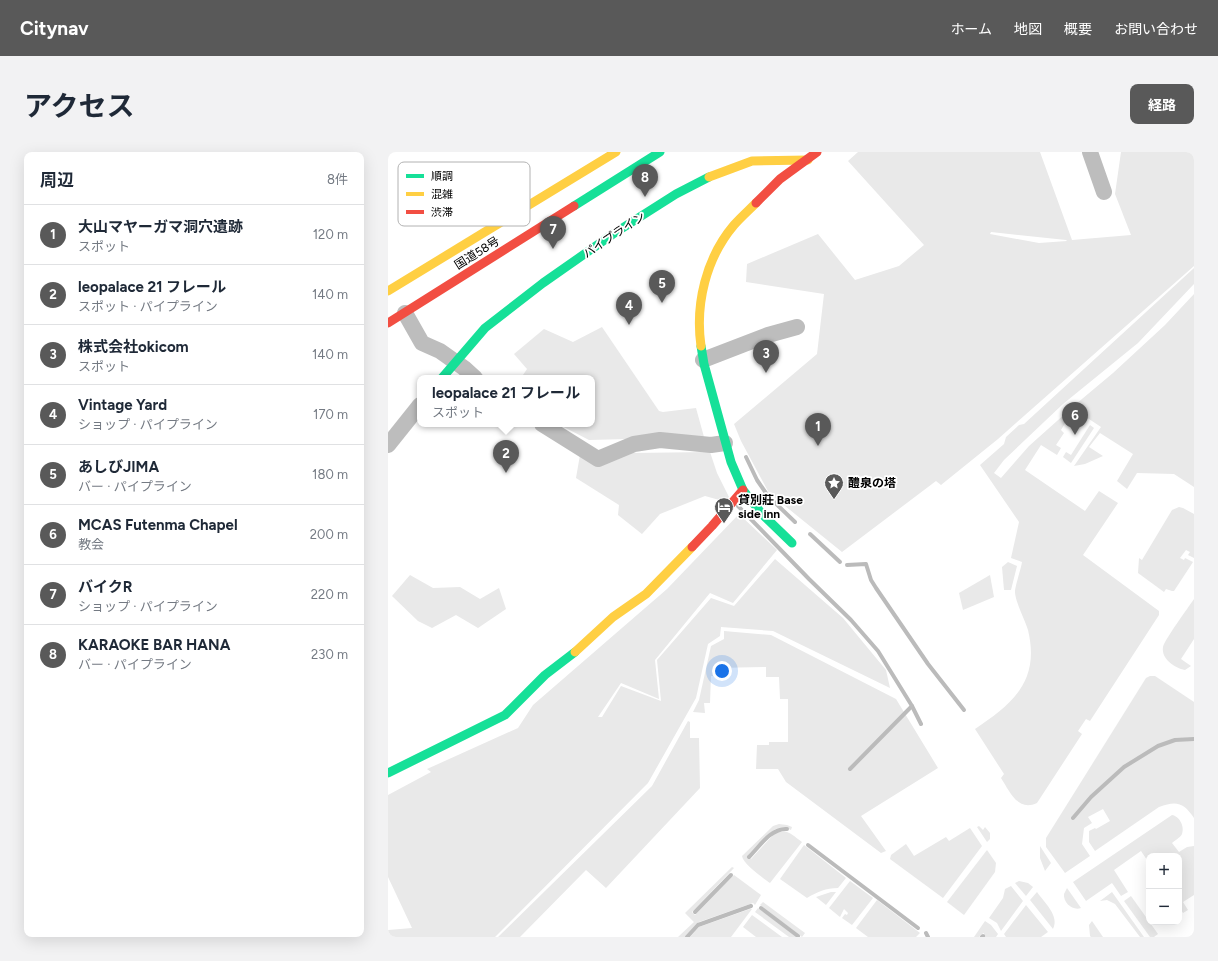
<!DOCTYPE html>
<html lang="ja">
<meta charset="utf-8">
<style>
:root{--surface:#fff;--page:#f2f2f3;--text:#1f2937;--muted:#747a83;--line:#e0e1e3;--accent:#595959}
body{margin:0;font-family:Figtree,"Noto Sans JP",sans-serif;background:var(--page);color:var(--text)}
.controls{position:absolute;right:12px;bottom:12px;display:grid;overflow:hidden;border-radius:8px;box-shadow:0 4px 16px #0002}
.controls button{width:36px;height:36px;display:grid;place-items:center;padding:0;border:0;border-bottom:1px solid var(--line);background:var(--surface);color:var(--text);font:20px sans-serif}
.you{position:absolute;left:334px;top:519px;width:14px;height:14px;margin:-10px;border:3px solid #fff;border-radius:50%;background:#1a73e8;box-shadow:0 0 0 6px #1a73e833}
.badge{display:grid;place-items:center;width:26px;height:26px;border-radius:50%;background:var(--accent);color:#fff;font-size:13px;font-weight:700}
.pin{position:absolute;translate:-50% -33px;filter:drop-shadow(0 1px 2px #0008)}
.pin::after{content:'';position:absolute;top:21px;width:14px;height:12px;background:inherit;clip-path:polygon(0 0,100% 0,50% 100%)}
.popup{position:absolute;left:29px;top:223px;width:178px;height:52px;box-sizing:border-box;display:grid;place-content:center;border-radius:8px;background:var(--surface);filter:drop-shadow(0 1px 3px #0005);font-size:13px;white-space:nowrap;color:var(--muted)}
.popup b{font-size:15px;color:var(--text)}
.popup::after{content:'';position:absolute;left:50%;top:100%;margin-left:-8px;border:8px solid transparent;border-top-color:var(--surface)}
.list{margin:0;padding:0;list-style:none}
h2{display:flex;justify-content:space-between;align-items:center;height:52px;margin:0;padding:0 16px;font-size:17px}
h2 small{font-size:13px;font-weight:400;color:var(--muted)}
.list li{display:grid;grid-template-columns:26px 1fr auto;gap:12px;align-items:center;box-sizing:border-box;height:60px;padding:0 16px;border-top:1px solid var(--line)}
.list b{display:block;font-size:15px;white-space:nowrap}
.list p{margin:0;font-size:13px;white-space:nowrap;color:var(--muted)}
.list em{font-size:13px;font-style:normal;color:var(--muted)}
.map{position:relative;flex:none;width:806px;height:785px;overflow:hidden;border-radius:8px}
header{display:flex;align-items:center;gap:24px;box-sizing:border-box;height:56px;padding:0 20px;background:var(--accent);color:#fff}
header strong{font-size:19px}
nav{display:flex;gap:22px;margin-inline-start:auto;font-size:14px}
.intro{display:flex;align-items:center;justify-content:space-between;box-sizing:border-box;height:96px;padding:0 24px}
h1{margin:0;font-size:28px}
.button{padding:10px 18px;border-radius:8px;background:var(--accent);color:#fff;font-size:14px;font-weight:700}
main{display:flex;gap:24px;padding:0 24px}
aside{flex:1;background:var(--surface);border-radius:8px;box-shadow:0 4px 16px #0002}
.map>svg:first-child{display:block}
.green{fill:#e9e9e9;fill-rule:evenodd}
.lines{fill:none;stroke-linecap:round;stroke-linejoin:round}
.stream{stroke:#bbb;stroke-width:4}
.street{stroke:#bdbdbd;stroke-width:16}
.fast{stroke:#16e098;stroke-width:9}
.slow{stroke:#ffcf43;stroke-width:9}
.jam{stroke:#f24e42;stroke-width:9}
.labels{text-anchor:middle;stroke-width:3.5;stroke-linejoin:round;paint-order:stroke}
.street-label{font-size:12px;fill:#000;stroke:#fff}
.poi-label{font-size:12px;font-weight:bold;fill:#000;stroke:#fff;text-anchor:start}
.key{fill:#fff;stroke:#b2b2b2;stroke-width:1}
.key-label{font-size:11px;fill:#000}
</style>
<header>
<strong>Citynav</strong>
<nav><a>ホーム</a><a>地図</a><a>概要</a><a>お問い合わせ</a></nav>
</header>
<div class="intro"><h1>アクセス</h1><a class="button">経路</a></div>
<main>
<aside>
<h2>周辺<small>8件</small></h2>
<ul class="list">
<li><span class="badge">1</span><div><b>大山マヤーガマ洞穴遺跡</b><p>スポット</p></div><em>120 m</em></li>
<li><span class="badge">2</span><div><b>leopalace 21 フレール</b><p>スポット · パイプライン</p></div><em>140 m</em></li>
<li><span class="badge">3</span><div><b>株式会社okicom</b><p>スポット</p></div><em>140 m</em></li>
<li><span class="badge">4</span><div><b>Vintage Yard</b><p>ショップ · パイプライン</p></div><em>170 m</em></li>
<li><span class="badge">5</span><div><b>あしびJIMA</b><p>バー · パイプライン</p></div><em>180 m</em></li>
<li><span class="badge">6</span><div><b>MCAS Futenma Chapel</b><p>教会</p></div><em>200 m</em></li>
<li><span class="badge">7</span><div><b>バイクR</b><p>ショップ · パイプライン</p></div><em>220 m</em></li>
<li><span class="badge">8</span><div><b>KARAOKE BAR HANA</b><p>バー · パイプライン</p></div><em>230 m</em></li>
</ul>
</aside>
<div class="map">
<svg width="806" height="785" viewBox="0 0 806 785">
<rect width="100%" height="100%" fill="#fff"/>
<g class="green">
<path d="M470,0h182l32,88 59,-5 -16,-41 6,-42h73v114l-196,173 -57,46 -5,-4 -94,71 -73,-59 -28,-52 -7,-17 83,-70 7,-60 -78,-12 1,-18 71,-30 37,46 44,-14 25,-21 -76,-84zM603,80l75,8 1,1 -28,2 -49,-9z"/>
<path d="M806,116v16l-56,59 -75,61 -59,56 -10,13 7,5 28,-32 47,-42 37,-31 52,-48 29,-31v193l-20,-13 -37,-1 -10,16 -10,-8 16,-27 -33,-21 -11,14 14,9 -18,8 -11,2 27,-39 -18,-12 -3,4 -4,-1 -4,5 -5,-3 -6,10 3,3 -8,12 5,3 -4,7 -16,-10 -16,25 60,41 14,-20 19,12 -35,52 76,56v4l-69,106 -4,-2 -8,12 4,3 -45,69c-19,9 -27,-11 -36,-25l3,-4 -29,-45c39,-26 65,-49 53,-99 -3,-10 -13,-29 -13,-38 0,-6 6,-23 7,-30l-11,-4 8,-36 -39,-57 24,-21 2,-7 13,-12 5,-1z"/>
<polygon points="214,175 271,259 275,260 308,256 316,285 201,288 170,272 204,272 204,226 133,226 139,217 126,202 156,177 185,190"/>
<polygon points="702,273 706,276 683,311 675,305 678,300 683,303"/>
<polygon points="322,300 329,321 341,345 335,349 317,344 272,362 254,382 230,363 231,353 188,326 192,303 243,301"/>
<polygon points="791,355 795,356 806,362 806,406 800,403 802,400 798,398 792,406 796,408 797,406 805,410 786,439 784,439 778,437 776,440 750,421 751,406 754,408 784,358"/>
<polygon points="351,362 389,398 345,451 322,441 267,508 271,547 233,531 210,565 214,565 233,534 273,549 269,508 323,446 346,454 387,407 455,466 498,518 502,536 385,479 333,475 332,484 320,492 308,546 260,631 107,785 0,785 0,778 24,776 0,725 0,643 43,620 39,617 130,576 145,553 279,437"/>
<polygon points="620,410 629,414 623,438 616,438 614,415"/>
<polygon points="22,423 45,436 72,435 92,447 111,436 118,457 90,476 68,463 44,476 30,469 4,444"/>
<polygon points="602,423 606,445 575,458 571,441"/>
<path d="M806,447v40l-13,20 10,7 -6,4c-10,-2 -24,-11 -22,-23 2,-8 25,-39 31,-48z"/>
<polygon points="336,479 383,483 508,547 550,616 473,664 498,699 493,701 398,630 390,617 368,617 369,593 381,593 381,590 400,590 400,547 392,547 391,525 378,525 378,515 326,516 325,524 323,524 322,551 316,551 317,561 305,560 311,548 323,494 336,487"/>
<path d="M762,524h5l39,26v116c-10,-15 -17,-18 -35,-11l-64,44 -6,-9v-11l6,-3 1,1 14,-8 -7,-12 -15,8 4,6 -8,5 -2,16 8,12 -25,17 -19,-26v-9l100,-160z"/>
<polygon points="300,569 302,570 302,586 311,586 312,636 218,736 198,718 132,785 110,785 264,634"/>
<path d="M784,663c7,1 13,11 10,19 -2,4 -7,6 -10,9l7,9 8,-5 7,-1v49l-11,7 5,8 -5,3 -4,-6v-51h-30v7l-8,-12 -27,19 14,22 -7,4 -9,-13 -26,18 -13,-19z"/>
<path d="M391,672l8,1 5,2 -1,3c-6,-3 -12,-3 -17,0l-26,26 3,3 23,-25c12,-7 18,1 28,8l-32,41c-7,-5 -27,-19 -28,-27l31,-30z"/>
<polygon points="591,674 595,678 597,675 602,681 602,687 599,690 589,675"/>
<polygon points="582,676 594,694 555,746 502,707 503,703 518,692 526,704 558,685 561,689"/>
<path d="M416,693l42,33 -8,10c-12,0 -21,4 -31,10l-27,-19z"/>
<polygon points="652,694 663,711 657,719 652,706"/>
<polygon points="599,698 608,711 607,720 576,763 559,750"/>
<polygon points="344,715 346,716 304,760 307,763 346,723 373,743 367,753 365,751 311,770 297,785 290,785 306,770 297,761"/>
<polygon points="462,729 485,746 464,773 454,766 457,762 459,763 460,761 456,757 452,765 441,756"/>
<polygon points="631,729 640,731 645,735 638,744 627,731"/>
<polygon points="623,734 635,749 613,779 609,771 601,766 615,746 617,737"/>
<path d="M679,736l14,20c-8,3 -18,-5 -17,-14 1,-2 2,-4 3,-6z"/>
<polygon points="443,740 448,740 438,753 428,745"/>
<path d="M649,740c7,10 23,24 16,37l-23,-29z"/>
<polygon points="724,740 756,785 752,785 727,752 719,748 712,749"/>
<polygon points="743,744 770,782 766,785 762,785 736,749"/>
<polygon points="489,748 532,781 528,785 480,785 468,776"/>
<polygon points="375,750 417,781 414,785 372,753"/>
<polygon points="638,753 660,780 653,785 618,785 616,782"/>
<polygon points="370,756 409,785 401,785 367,760"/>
<polygon points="362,757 364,757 343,785 302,785 311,775"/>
<polygon points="364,763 394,785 368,785 355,775"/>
<polygon points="597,769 603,773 610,782 608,785 596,785 596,781 594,782 591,785 586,785"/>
<polygon points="704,769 715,785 703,785 702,784 701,773"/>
</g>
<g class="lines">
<g class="stream">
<polyline points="358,305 369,328 380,344 407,370"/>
<polyline points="350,354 421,427 463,468 490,499 524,554 533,572"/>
<polyline points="422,382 452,410"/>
<polyline points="459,413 478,412 483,428 488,436 540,512 576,558"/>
<polyline points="462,617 524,554"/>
<polyline points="685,666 703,645 736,615 770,594 787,588 806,587"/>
<polyline points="420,693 530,776"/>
<path d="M361,705c11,-11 22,-29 38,-28"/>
<polyline points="373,756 410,784"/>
<polyline points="307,760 343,723"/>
<polyline points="538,781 540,785"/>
<polyline points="299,785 310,773 363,754"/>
<polyline points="594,785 595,784"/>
</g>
<g class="street">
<polyline points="702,0 716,40"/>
<polyline points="17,161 34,191 52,199 76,216 87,226"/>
<polyline points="315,208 380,183 409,175"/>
<polyline points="154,272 210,307 246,292 272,288 323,293 337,291"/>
<polyline points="0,293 32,253"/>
</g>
<g class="fast">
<polyline points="186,54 272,0"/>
<polyline points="313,194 316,212 343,310 355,338 374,362 404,391"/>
<polyline points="54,226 97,176 155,131 225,82 288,42 321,25"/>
<polyline points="0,621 117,563 157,523 187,500"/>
</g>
<g class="slow">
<polyline points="321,25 364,9 420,8"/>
<polyline points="0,139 228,0"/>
<path d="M313,194c-6,-42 5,-88 33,-121 7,-8 15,-15 22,-22"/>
<polyline points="187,500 225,465 258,442 304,395"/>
</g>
<g class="jam">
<polyline points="368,51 392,27 429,0"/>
<polyline points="0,171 186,54"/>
<polyline points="304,395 324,374 355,338"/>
</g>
</g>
<defs>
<symbol id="sight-pin" viewBox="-11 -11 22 30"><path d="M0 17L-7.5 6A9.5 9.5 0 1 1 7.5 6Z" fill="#595959" stroke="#fff"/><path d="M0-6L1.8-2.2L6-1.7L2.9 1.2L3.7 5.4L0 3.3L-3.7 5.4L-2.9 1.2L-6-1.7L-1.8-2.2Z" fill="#fff"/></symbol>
<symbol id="hotel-pin" viewBox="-11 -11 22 30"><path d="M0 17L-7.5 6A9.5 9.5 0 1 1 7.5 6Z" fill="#595959" stroke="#fff"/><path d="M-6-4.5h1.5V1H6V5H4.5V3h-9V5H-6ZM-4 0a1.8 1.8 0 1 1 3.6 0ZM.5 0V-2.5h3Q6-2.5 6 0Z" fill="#fff"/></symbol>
</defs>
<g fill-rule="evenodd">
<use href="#sight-pin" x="435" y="320" width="22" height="30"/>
<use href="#hotel-pin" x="325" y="344" width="22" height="30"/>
</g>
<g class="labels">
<g class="street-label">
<text transform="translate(226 83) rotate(-34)" y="4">パイプライン</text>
<text transform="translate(89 101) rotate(-32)" y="4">国道58号</text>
</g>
<g class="poi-label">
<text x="460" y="335">醴泉の塔</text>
<text x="350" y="352">貸別莊 Base<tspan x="350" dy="14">side inn</tspan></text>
</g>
</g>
<rect x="10" y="10" width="132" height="64" rx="6" class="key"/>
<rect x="18" y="22" width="18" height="4" fill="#16e098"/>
<rect x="18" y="40" width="18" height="4" fill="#ffcf43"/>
<rect x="18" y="58" width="18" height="4" fill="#f24e42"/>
<g class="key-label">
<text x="43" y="28">順調</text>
<text x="43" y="46">混雑</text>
<text x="43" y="64">渋滞</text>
</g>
</svg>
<div class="controls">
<button>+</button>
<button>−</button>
</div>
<div class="you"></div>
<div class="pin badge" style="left:430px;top:294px">1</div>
<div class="pin badge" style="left:118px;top:321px">2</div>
<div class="popup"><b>leopalace 21 フレール</b>スポット</div>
<div class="pin badge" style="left:378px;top:221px">3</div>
<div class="pin badge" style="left:241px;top:173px">4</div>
<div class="pin badge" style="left:274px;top:151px">5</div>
<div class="pin badge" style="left:687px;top:283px">6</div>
<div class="pin badge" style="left:165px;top:97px">7</div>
<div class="pin badge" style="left:257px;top:45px">8</div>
</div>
</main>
